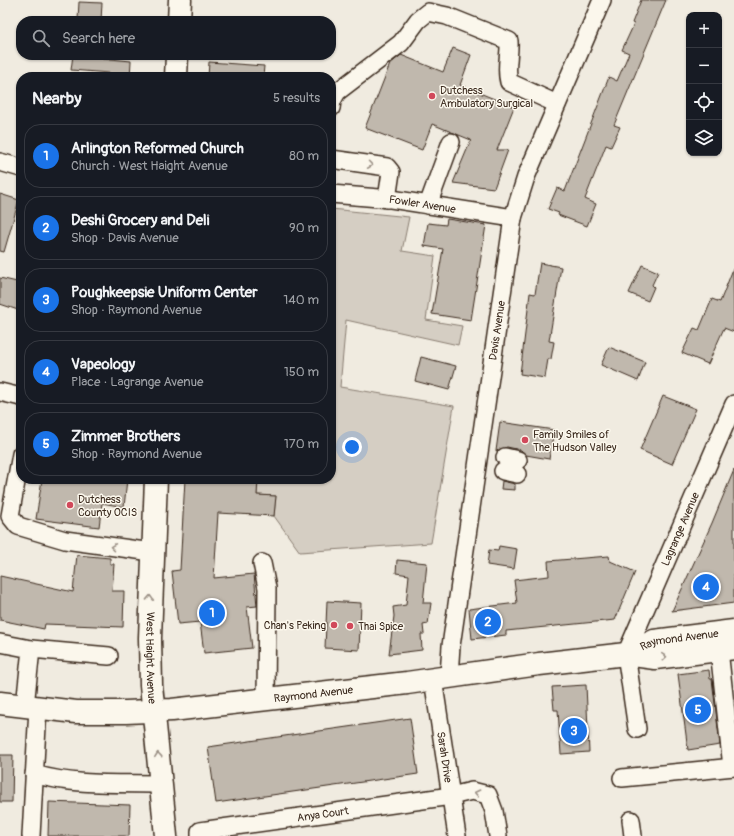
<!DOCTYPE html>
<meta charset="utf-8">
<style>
:root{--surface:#171b24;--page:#242831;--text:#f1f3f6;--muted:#9ea1a6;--line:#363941;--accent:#1a73e8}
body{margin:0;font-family:Pangolin,sans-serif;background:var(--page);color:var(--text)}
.controls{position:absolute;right:12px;top:12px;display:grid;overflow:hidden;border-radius:8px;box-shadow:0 1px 3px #0004}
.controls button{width:36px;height:36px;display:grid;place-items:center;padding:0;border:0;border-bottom:1px solid var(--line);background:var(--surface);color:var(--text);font:20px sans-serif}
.you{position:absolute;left:352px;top:447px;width:14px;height:14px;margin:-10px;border:3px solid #fff;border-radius:50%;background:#1a73e8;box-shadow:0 0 0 6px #1a73e833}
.badge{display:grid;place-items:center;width:26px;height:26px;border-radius:50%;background:var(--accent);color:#fff;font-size:13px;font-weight:700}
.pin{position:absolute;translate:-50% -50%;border:2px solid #fff;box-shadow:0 1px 4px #0006}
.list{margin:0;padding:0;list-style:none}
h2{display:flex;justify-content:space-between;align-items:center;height:52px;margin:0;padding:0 16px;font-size:17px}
h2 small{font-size:13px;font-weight:400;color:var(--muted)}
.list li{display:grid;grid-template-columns:26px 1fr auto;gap:12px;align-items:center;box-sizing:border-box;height:64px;margin:0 8px 8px;padding:0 8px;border:1px solid var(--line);border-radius:16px}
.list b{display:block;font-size:15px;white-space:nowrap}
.list p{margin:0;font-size:13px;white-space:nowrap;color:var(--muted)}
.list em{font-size:13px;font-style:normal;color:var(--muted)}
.icon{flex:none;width:22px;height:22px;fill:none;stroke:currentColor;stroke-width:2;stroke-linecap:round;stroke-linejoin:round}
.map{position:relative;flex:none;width:734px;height:836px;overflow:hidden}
.search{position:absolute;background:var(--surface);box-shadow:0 1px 3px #0004;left:16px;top:16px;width:320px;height:44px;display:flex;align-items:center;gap:10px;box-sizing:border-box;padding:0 14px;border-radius:16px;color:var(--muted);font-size:15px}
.panel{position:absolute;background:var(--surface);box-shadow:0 1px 3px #0004;left:16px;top:72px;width:320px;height:412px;border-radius:16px}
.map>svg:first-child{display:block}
.green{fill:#d5cec3;stroke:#887c70}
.building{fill:#c0b8ad;stroke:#3b2a1e}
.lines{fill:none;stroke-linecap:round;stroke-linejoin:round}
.minor-casing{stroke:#3b2a1e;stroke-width:20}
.major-casing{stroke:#3b2a1e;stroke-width:25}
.highway-casing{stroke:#3b2a1e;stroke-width:25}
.minor{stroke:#fbf7ec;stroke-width:17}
.major{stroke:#fbf7ec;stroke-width:22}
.highway{stroke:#fbf7ec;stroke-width:22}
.oneway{stroke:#9b9085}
.poi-dot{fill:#d1495b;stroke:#fbf7ec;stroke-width:1.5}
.labels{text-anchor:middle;stroke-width:3;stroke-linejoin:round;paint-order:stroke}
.poi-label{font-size:11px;fill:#3b2a1e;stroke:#fbf7ec;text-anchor:start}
.street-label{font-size:11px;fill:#3b2a1e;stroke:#fbf7ec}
</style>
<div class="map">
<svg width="734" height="836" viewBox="0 0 734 836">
<rect width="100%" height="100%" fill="#f0ebe0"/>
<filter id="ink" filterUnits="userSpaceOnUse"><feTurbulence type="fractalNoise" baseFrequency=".025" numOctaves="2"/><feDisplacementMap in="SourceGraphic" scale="8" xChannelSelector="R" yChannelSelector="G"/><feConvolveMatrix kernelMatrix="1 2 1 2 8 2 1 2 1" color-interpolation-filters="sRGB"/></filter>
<g filter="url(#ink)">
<polygon class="green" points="331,209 409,217 402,251 435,256 426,320 462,326 458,345 346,320 340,387 454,406 431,543 300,552 274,516 276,496 257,495 258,479 331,479"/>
<g class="building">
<polygon points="641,0 666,0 614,125 620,127 611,147 606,145 585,199 596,204 587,226 558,215 559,213 548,209 557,188 565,191 609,77 617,81 629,53 622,50 634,24 632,23"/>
<polygon points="79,2 102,3 101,21 78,20"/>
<polygon points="453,48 471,55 460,85 514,107 497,150 508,150 494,188 453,183 471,140 432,124 422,150 365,128 390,64 401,55 443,72"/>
<polygon points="73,55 100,55 100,58 131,61 130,77 109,77 109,73 71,70"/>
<polygon points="209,62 264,66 263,77 208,77"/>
<polygon points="0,194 19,200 4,252 0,251"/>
<polygon points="447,219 486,225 471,320 432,314 443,249 424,246 428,223 446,225"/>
<polygon points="540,263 561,267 549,341 554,342 551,359 548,359 545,378 520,374 530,293 535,294"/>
<polygon points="642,265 658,272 652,285 654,287 648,301 629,293"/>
<polygon points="733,269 734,332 724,328 708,364 682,353 694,328 699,330 712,299 720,302"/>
<polygon points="0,278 21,283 21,299 18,310 0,304"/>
<polygon points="609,347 645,362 638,381 601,365"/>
<polygon points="421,357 456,366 449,390 415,381"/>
<polygon points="663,396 696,409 672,464 640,450"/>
<polygon points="500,422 554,430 549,459 526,455 521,450 507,447 496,451"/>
<polygon points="734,470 734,603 672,611 712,523"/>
<polygon points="42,479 127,479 124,507 102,503 99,527 36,519"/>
<polygon points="185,479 258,479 257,495 276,496 274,516 218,513 214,578 254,574 257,606 247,607 252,648 204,653 200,622 178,624 172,571 180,570"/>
<polygon points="502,481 515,484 515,490 501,489"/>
<polygon points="499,546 517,549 514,569 487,565 489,550 498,551"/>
<polygon points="77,555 110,558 110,564 114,564 112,591 124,591 123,627 45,624 44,629 0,620 0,576 73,592"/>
<polygon points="609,556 610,561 635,572 615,620 506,631 506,635 472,639 469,609 517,603 514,580 549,576 548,561"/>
<polygon points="397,560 427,563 423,603 431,603 428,624 423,625 424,634 421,634 422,650 389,654 394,616 393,607 406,605 409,575 396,573"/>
<polygon points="327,601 361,603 359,650 325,648"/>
<polygon points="709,670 710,679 712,679 720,745 688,750 678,674"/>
<polygon points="586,685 589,752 561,754 558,710 554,710 552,687"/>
<polygon points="410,718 418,774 216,803 208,747"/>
<polygon points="0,755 13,755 12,802 0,802"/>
<polygon points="49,802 130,805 129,836 48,836"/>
</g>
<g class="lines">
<defs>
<g id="minor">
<path d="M331,108l1,-7 5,-9 64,-49 17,-23 10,-8 19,4 62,25c1,14 -4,27 0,41l48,22"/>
<polyline points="331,159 387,167 391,172 387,199"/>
<polyline points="0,162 21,168"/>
<path id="s1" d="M331,194l60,5 122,19"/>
<polyline points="428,205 451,142"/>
<polyline points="0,392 21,397"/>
<polyline points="21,454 10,516 18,526 65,540 152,552"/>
<polyline points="505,457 518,460"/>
<polyline points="503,471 517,474"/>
<polyline points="262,563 267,588 266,700"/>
<polyline points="0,643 31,649 25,706"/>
<polyline points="31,649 109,656"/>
<polyline points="719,650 732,767"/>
<path id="s2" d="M449,676l2,-30 62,-428 13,-41 76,-177"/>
<path id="s3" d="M433,679l24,157"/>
<path id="s4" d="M637,729l-11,-75 108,-250"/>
<path d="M34,774c41,12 85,9 127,10"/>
<polyline points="622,778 734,767"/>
<polyline points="631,820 633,836"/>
<polyline points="31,836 38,708"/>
<path id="s5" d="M200,836v-5l251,-35 21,-5 16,4 6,16 4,25"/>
</g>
<g id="major">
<path id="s6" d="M626,654l28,-13 80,-10"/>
<path id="s7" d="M0,703l76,9h50l46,-2 235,-27 132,-19 87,-10 29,4 79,-10"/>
</g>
<g id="highway">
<polyline points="179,21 180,0"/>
<polyline points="176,77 177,55"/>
<path id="s8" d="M156,479l-6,159 1,47 15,151"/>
</g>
</defs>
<use href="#minor" class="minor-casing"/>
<use href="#major" class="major-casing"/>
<use href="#highway" class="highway-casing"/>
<use href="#minor" class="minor"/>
<use href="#major" class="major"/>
<use href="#highway" class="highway"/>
</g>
<defs><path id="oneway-chevron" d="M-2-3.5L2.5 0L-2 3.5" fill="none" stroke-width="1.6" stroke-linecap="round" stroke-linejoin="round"/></defs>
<g class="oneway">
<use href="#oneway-chevron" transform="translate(370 165) rotate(8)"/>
<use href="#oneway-chevron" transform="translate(113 547) rotate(-172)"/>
<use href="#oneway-chevron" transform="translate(150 598) rotate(-88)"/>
<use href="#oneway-chevron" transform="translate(664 657) rotate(-5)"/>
<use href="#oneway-chevron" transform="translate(158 755) rotate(-96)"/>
<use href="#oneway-chevron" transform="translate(477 793) rotate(-168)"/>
</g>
</g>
<g class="poi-dot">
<circle cx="432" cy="96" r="4"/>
<circle cx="525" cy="440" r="4"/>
<circle cx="70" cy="505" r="4"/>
<circle cx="334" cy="625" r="4"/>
<circle cx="350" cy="626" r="4"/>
</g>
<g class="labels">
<g class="poi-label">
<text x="440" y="94">Dutchess<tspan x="440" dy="13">Ambulatory Surgical</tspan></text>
<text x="533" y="438">Family Smiles of<tspan x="533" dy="13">The Hudson Valley</tspan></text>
<text x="78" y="503">Dutchess<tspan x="78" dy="13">County OCIS</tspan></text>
<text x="326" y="629" text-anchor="end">Chan's Peking</text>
<text x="358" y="630">Thai Spice</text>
</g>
<g class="street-label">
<text dy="4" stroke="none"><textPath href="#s1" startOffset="92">Fowler Avenue</textPath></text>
<text dy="4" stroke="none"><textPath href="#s2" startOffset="349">Davis Avenue</textPath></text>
<text dy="4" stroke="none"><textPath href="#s4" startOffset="212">Lagrange Avenue</textPath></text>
<text dy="4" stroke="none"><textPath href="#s6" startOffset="56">Raymond Avenue</textPath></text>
<text dy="4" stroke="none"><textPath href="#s8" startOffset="179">West Haight Avenue</textPath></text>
<text dy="4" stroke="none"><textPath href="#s7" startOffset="315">Raymond Avenue</textPath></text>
<text dy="4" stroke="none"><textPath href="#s3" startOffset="79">Sarah Drive</textPath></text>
<text dy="4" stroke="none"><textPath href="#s5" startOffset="129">Anya Court</textPath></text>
</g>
</g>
</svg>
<div class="controls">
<button>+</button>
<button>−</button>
<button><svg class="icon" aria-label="locate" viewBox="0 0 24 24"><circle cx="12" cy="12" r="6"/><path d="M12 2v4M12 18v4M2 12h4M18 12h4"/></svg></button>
<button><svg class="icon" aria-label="layers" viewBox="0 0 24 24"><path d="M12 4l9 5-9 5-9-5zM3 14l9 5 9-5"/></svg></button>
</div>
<div class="you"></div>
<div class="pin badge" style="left:212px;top:613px">1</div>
<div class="pin badge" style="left:488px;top:622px">2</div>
<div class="pin badge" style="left:574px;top:731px">3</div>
<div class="pin badge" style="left:706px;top:587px">4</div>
<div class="pin badge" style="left:698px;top:710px">5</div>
<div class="search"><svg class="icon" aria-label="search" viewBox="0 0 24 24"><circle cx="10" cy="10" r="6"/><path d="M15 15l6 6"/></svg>Search here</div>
<section class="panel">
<h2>Nearby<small>5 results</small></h2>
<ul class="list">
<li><span class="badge">1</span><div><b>Arlington Reformed Church</b><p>Church · West Haight Avenue</p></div><em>80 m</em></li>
<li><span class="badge">2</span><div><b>Deshi Grocery and Deli</b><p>Shop · Davis Avenue</p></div><em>90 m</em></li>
<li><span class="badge">3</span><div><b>Poughkeepsie Uniform Center</b><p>Shop · Raymond Avenue</p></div><em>140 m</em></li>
<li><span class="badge">4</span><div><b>Vapeology</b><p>Place · Lagrange Avenue</p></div><em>150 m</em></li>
<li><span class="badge">5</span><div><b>Zimmer Brothers</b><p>Shop · Raymond Avenue</p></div><em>170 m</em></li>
</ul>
</section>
</div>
